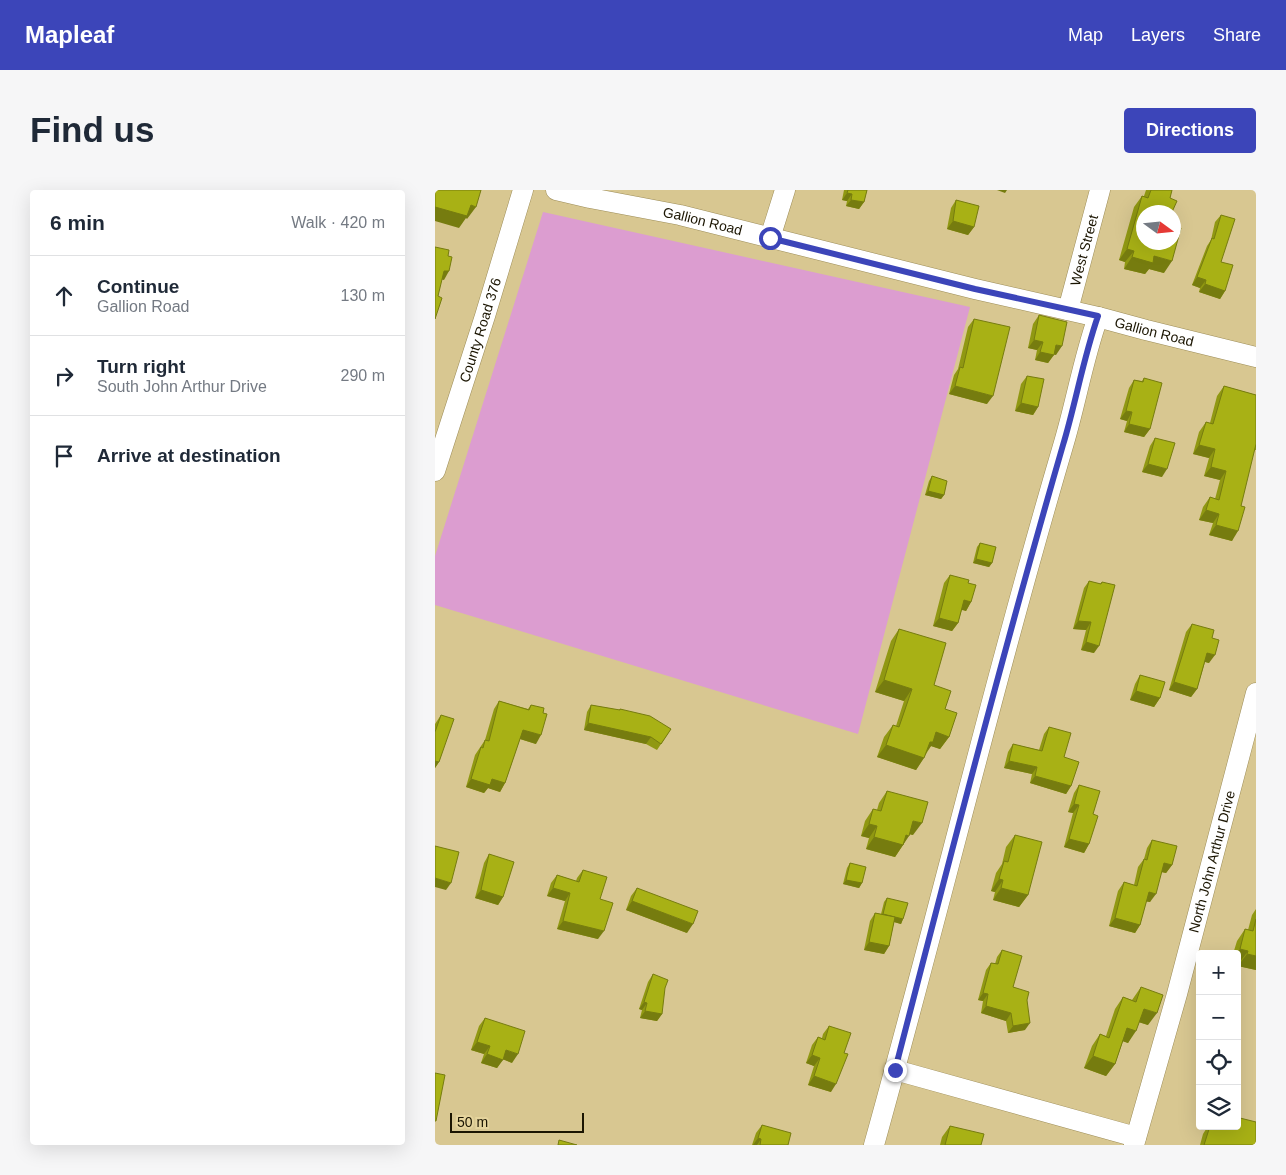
<!DOCTYPE html>
<meta charset="utf-8">
<style>
:root{--surface:#fff;--page:#f6f6f7;--text:#1f2937;--muted:#747a83;--line:#e0e1e3;--accent:#3c45b9}
body{margin:0;font-family:Arial,sans-serif;background:var(--page);color:var(--text)}
.controls{position:absolute;right:15px;bottom:15px;display:grid;overflow:hidden;border-radius:5px;box-shadow:0 5px 20px #0002}
.controls button{width:45px;height:45px;display:grid;place-items:center;padding:0;border:0;border-bottom:1px solid var(--line);background:var(--surface);color:var(--text);font:25px sans-serif}
.compass{position:absolute;left:701px;top:15px;width:45px;height:45px;border-radius:50%;background:var(--surface);box-shadow:0 5px 20px #0002;rotate:105deg}
.scale{position:absolute;left:15px;bottom:12px;width:134px;box-sizing:border-box;padding-left:5px;border:2px solid #1b1502;border-top:0;font-size:14px;line-height:18px;white-space:nowrap;color:#1b1502;-webkit-text-stroke:4px #e5d49d;paint-order:stroke}
.stop{position:absolute;width:15px;height:15px;margin:-11px;border:4px solid #3c45b9;border-radius:50%;background:#fff}
.stop.end{background:#3c45b9;border-color:#fff;box-shadow:0 1px 5px #0008}
.list{margin:0;padding:0;list-style:none}
h2{display:flex;justify-content:space-between;align-items:center;height:65px;margin:0;padding:0 20px;font-size:21px}
h2 small{font-size:16px;font-weight:400;color:var(--muted)}
.list li{display:grid;grid-template-columns:32px 1fr auto;gap:15px;align-items:center;box-sizing:border-box;height:80px;padding:0 20px;border-top:1px solid var(--line)}
.list b{display:block;font-size:19px;white-space:nowrap}
.list p{margin:0;font-size:16px;white-space:nowrap;color:var(--muted)}
.list em{font-size:16px;font-style:normal;color:var(--muted)}
.icon{flex:none;width:28px;height:28px;fill:none;stroke:currentColor;stroke-width:2;stroke-linecap:round;stroke-linejoin:round}
.map{position:relative;flex:none;width:821px;height:955px;overflow:hidden;border-radius:5px}
header{display:flex;align-items:center;gap:30px;box-sizing:border-box;height:70px;padding:0 25px;background:var(--accent);color:#fff}
header strong{font-size:24px}
nav{display:flex;gap:28px;margin-inline-start:auto;font-size:18px}
.intro{display:flex;align-items:center;justify-content:space-between;box-sizing:border-box;height:120px;padding:0 30px}
h1{margin:0;font-size:35px}
.button{padding:12px 22px;border-radius:5px;background:var(--accent);color:#fff;font-size:18px;font-weight:700}
main{display:flex;gap:30px;padding:0 30px}
aside{flex:1;background:var(--surface);border-radius:5px;box-shadow:0 5px 20px #0002}
.map>svg:first-child{display:block}
.green{fill:#dc9dd0}
.lines{fill:none;stroke-linecap:round;stroke-linejoin:round}
.minor-casing{stroke:#9d8d58;stroke-width:21}
.minor{stroke:#fff;stroke-width:20}
.wall{fill:#909812}
.shaded-wall{fill:#767c0f}
.building{fill:#a8b115;stroke:#767c0f}
.route{stroke:#3c45b9;stroke-width:6}
.labels{text-anchor:middle;stroke-width:5;stroke-linejoin:round;paint-order:stroke}
.street-label{font-size:14px;fill:#1b1502;stroke:#e5d49d}
</style>
<header>
<strong>Mapleaf</strong>
<nav><a>Map</a><a>Layers</a><a>Share</a></nav>
</header>
<div class="intro"><h1>Find us</h1><a class="button">Directions</a></div>
<main>
<aside>
<h2>6 min<small>Walk · 420 m</small></h2>
<ul class="list">
<li><svg class="icon" aria-label="ahead" viewBox="0 0 24 24"><path d="M12 20V5M6 11l6-6 6 6"/></svg><div><b>Continue</b><p>Gallion Road</p></div><em>130 m</em></li>
<li><svg class="icon" aria-label="right" viewBox="0 0 24 24"><path d="M7 20v-9h11M14 6l5 5-5 5"/></svg><div><b>Turn right</b><p>South John Arthur Drive</p></div><em>290 m</em></li>
<li><svg class="icon" aria-label="arrive" viewBox="0 0 24 24"><path d="M6 21V4h12l-3 4 3 4H6"/></svg><div><b>Arrive at destination</b></div></li>
</ul>
</aside>
<div class="map">
<svg width="821" height="955" viewBox="0 0 821 955">
<rect width="100%" height="100%" fill="#d8c791"/>
<polygon class="green" points="108,22 535,117 423,544 0,415 0,366"/>
<g class="lines">
<defs>
<g id="minor">
<path id="s1" d="M121,0l34,8 90,17 295,74 123,28 48,13 110,27"/>
<polyline points="335,48 350,0"/>
<path id="s2" d="M633,120l32,-120"/>
<path id="s3" d="M0,281l50,-155 38,-126"/>
<polyline points="460,880 701,947"/>
<path d="M439,955c65,-233 121,-468 189,-699 13,-43 20,-87 35,-129"/>
<path id="s4" d="M699,955l43,-151 79,-301"/>
</g>
</defs>
<use href="#minor" class="minor-casing"/>
<use href="#minor" class="minor"/>
</g>
<g class="wall">
<polygon points="409,0 432,0 429,12 424,19 411,16 412,11 407,10"/>
<polygon points="711,0 737,0 708,22 729,83 714,79 710,84 689,79 690,72 684,70 699,17 707,6 709,6"/>
<polygon points="521,10 539,37 533,45 512,39 516,18"/>
<polygon points="786,25 786,72 790,101 785,109 764,102 765,98 757,95 772,56 776,50 780,32"/>
<polygon points="604,125 621,165 619,164 613,173 600,170 602,160 593,158 598,134"/>
<polygon points="539,129 552,214 514,204 519,185 523,179 533,137"/>
<polygon points="592,186 603,217 598,225 580,221 586,194"/>
<polygon points="709,188 715,239 709,247 689,242 692,231 685,229 694,198 699,190 707,191"/>
<polygon points="789,196 821,205 821,260 819,260 797,351 774,345 778,333 764,330 768,317 775,307 780,309 785,290 769,286 774,268 758,264 764,242 771,232 775,233 782,206"/>
<polygon points="720,248 727,287 707,282 715,256"/>
<polygon points="497,286 509,305 506,309 490,305 494,291"/>
<polygon points="545,353 557,373 554,377 538,373 542,357"/>
<polygon points="515,385 533,393 536,412 531,421 527,419 523,433 517,441 498,436 509,393"/>
<polygon points="654,391 665,394 667,392 659,463 646,460 651,440 638,439 649,398"/>
<polygon points="757,434 777,448 774,473 770,472 762,499 756,507 734,500 751,442"/>
<polygon points="464,439 499,495 510,519 514,547 505,559 496,556 481,580 442,567 449,547 458,535 461,536 469,511 440,502 456,451"/>
<polygon points="705,485 725,508 719,517 695,510 700,494"/>
<polygon points="64,511 93,519 96,515 101,554 85,549 70,593 65,602 53,598 49,603 31,597 40,565 50,550 59,519"/>
<polygon points="156,515 184,520 185,519 236,539 222,560 211,554 149,540 152,522"/>
<polygon points="6,525 4,572 0,578 0,534"/>
<polygon points="614,537 629,567 636,596 631,604 595,593 597,584 569,578 573,562 578,554 604,560 609,544"/>
<polygon points="644,595 654,654 649,663 629,657 638,623 633,622 639,603"/>
<polygon points="452,601 478,645 474,644 468,655 460,667 431,659 434,648 426,646 430,631 438,619 442,620 444,613"/>
<polygon points="580,645 593,705 584,717 558,710 560,702 556,701 561,683 567,674 571,657"/>
<polygon points="717,650 737,675 731,683 726,682 715,712 711,711 705,735 700,743 674,736 683,701 689,692 699,695 703,677 709,669 712,658"/>
<polygon points="54,664 68,707 63,715 40,708 49,673"/>
<polygon points="415,673 427,693 424,698 408,694 412,678"/>
<polygon points="148,680 165,709 163,749 122,739 130,711 112,706 116,693 122,685 141,691 142,688"/>
<polygon points="202,698 252,743 191,720 196,706"/>
<polygon points="452,708 468,729 466,734 459,732 454,756 449,764 429,760 435,731 440,723 446,724 449,712"/>
<polygon points="821,719 821,780 803,776 804,773 802,772 802,764 798,764 802,751 810,739 813,740 817,725"/>
<polygon points="567,760 578,797 592,810 590,840 573,843 571,831 546,823 548,811 543,810 551,780 556,773 560,774 562,767"/>
<polygon points="218,784 227,824 222,831 205,828 207,820 204,819 213,792"/>
<polygon points="706,797 713,835 704,832 693,853 688,851 680,874 671,886 649,878 657,856 665,844 671,846 680,819 688,807 697,810"/>
<polygon points="50,828 77,873 68,869 62,878 46,873 49,864 36,860 44,836"/>
<polygon points="394,836 396,902 373,895 379,876 371,873 377,855 383,847 387,848 388,844"/>
<polygon points="805,928 821,955 765,955 768,944 773,936 802,936 802,932"/>
<polygon points="327,935 353,955 317,955 321,943"/>
<polygon points="515,936 546,955 505,955 507,947"/>
</g>
<g class="shaded-wall">
<polygon points="562,0 572,0 570,3"/>
<polygon points="412,3 417,4 412,11 407,10"/>
<polygon points="416,10 429,12 424,19 411,16"/>
<polygon points="36,15 41,17 32,29 31,28 24,38 0,31 0,17"/>
<polygon points="518,31 539,37 533,45 512,39"/>
<polygon points="692,59 699,61 690,72 684,70"/>
<polygon points="719,66 737,71 729,83 714,79 710,84 689,79 697,67"/>
<polygon points="9,81 14,81 9,90 4,89"/>
<polygon points="762,87 771,90 765,98 757,95"/>
<polygon points="770,94 790,101 785,109 764,102"/>
<polygon points="599,150 608,152 602,160 593,158"/>
<polygon points="621,155 627,156 621,165 615,163"/>
<polygon points="605,162 619,165 613,173 600,170"/>
<polygon points="520,196 558,206 552,214 514,204"/>
<polygon points="586,213 603,217 598,225 580,221"/>
<polygon points="691,221 697,222 692,231 685,229"/>
<polygon points="694,234 715,239 709,247 689,242"/>
<polygon points="764,255 780,259 774,268 758,264"/>
<polygon points="713,274 732,279 727,287 707,282"/>
<polygon points="776,277 791,281 785,290 769,286"/>
<polygon points="493,301 509,305 506,309 490,305"/>
<polygon points="771,320 784,324 778,333 764,330"/>
<polygon points="781,335 803,341 797,351 774,345"/>
<polygon points="541,369 557,373 554,377 538,373"/>
<polygon points="529,410 536,412 531,421 523,419"/>
<polygon points="504,428 523,433 517,441 498,436"/>
<polygon points="643,431 656,432 651,440 638,439"/>
<polygon points="651,452 664,456 659,463 646,460"/>
<polygon points="772,463 780,465 774,473 767,471"/>
<polygon points="449,490 477,499 469,511 440,502"/>
<polygon points="739,492 762,499 756,507 734,500"/>
<polygon points="701,501 725,508 719,517 695,510"/>
<polygon points="153,533 216,547 211,554 149,540"/>
<polygon points="88,540 106,545 101,554 82,548"/>
<polygon points="501,542 514,547 505,559 496,556 490,564 487,564"/>
<polygon points="451,555 489,568 481,580 442,567"/>
<polygon points="0,571 4,572 0,578"/>
<polygon points="574,571 602,577 597,584 569,578"/>
<polygon points="600,586 636,596 631,604 595,593"/>
<polygon points="36,589 57,589 70,593 65,602 53,598 49,603 31,597"/>
<polygon points="639,614 644,615 638,623 633,622"/>
<polygon points="478,631 487,633 478,645 470,643"/>
<polygon points="434,634 442,636 434,648 426,646"/>
<polygon points="471,645 474,646 460,667 431,659 439,647"/>
<polygon points="634,649 654,654 649,663 629,657"/>
<polygon points="729,673 737,675 731,683 723,681"/>
<polygon points="0,688 16,693 11,700 0,697"/>
<polygon points="564,689 568,690 560,702 556,701"/>
<polygon points="411,690 427,693 424,698 408,694"/>
<polygon points="118,698 135,703 130,711 112,706"/>
<polygon points="566,698 593,705 584,717 558,710"/>
<polygon points="46,700 68,707 63,715 40,708"/>
<polygon points="714,702 721,704 715,712 708,711"/>
<polygon points="197,711 258,734 252,743 191,720"/>
<polygon points="448,724 468,729 466,734 445,728"/>
<polygon points="680,728 705,735 700,743 674,736"/>
<polygon points="128,731 169,741 163,749 122,739"/>
<polygon points="434,752 454,756 449,764 429,760"/>
<polygon points="805,759 813,761 804,773 802,772 802,764 801,764"/>
<polygon points="812,764 821,766 821,780 803,776"/>
<polygon points="548,803 553,804 548,811 543,810"/>
<polygon points="209,812 212,813 207,820 204,819"/>
<polygon points="551,816 576,823 571,831 546,823"/>
<polygon points="709,819 722,823 713,835 700,831"/>
<polygon points="210,821 227,824 222,831 205,828"/>
<polygon points="595,833 590,840 573,843 578,836"/>
<polygon points="692,838 701,841 693,853 684,850"/>
<polygon points="42,852 55,856 49,864 36,860"/>
<polygon points="71,860 83,864 77,873 65,868"/>
<polygon points="52,864 68,870 62,878 46,873"/>
<polygon points="377,865 385,868 379,876 371,873"/>
<polygon points="658,866 680,874 671,886 649,878"/>
<polygon points="379,886 401,894 396,902 373,895"/>
<polygon points="323,948 326,949 322,955 318,955"/>
</g>
<g class="building">
<polygon points="0,0 46,0 41,17 36,15 32,26 0,17"/>
<polygon points="413,0 432,0 429,12 416,10 417,4 412,3"/>
<polygon points="716,0 737,0 735,8 742,11 737,22 708,22 708,52 738,52 738,36 746,38 737,71 719,66 718,73 697,67 699,61 692,59 707,6 713,8"/>
<polygon points="521,10 544,16 539,37 518,31"/>
<polygon points="786,25 800,29 786,72 798,75 790,101 770,94 771,90 762,87 777,48 779,49"/>
<polygon points="0,57 14,60 13,66 17,67 14,81 9,81 3,106 7,108 0,129"/>
<polygon points="604,125 632,132 627,156 621,155 619,165 605,162 608,152 599,150"/>
<polygon points="539,129 575,137 558,206 520,196 525,177 528,178"/>
<polygon points="592,186 609,189 603,217 586,213"/>
<polygon points="709,188 727,193 715,239 694,234 697,222 691,221 699,190 708,192"/>
<polygon points="789,196 821,205 821,254 806,316 810,317 803,341 781,335 784,324 771,320 775,307 784,310 791,281 776,277 780,259 764,255 771,232 778,234"/>
<polygon points="720,248 740,253 732,279 713,274"/>
<polygon points="497,286 512,291 509,305 493,301"/>
<polygon points="545,353 561,357 557,373 541,369"/>
<polygon points="515,385 534,390 533,393 541,395 536,412 529,410 523,433 504,428"/>
<polygon points="654,391 666,394 667,392 680,395 664,456 651,452 656,432 643,431"/>
<polygon points="757,434 779,440 777,448 784,450 780,465 772,463 762,499 739,492"/>
<polygon points="464,439 511,453 499,495 516,501 510,519 522,523 514,547 501,542 498,552 495,552 489,568 451,555 458,535 464,537 477,499 449,490"/>
<polygon points="705,485 730,492 725,508 701,501"/>
<polygon points="64,511 94,520 96,515 109,518 108,523 112,524 106,545 88,540 70,593 57,589 55,595 36,589 46,557 48,558 50,550 54,551"/>
<polygon points="156,515 185,520 185,519 215,526 236,539 226,554 216,547 153,533"/>
<polygon points="6,525 19,529 4,572 0,571 0,542"/>
<polygon points="614,537 636,543 629,567 644,572 636,596 600,586 602,577 574,571 578,554 607,561"/>
<polygon points="644,595 665,601 658,624 663,626 654,654 634,649 644,615 639,614"/>
<polygon points="452,601 493,612 487,633 478,631 474,646 471,645 468,655 439,647 442,636 434,634 438,619 446,621"/>
<polygon points="580,645 607,652 593,705 566,698 568,690 564,689 569,671 573,672"/>
<polygon points="717,650 742,656 737,675 729,673 721,704 714,702 705,735 680,728 689,692 702,696 709,669 712,670"/>
<polygon points="0,656 24,662 16,693 0,688"/>
<polygon points="54,664 79,672 68,707 46,700"/>
<polygon points="415,673 431,677 427,693 411,690"/>
<polygon points="148,680 172,687 165,709 178,713 169,741 128,731 135,703 118,698 122,685 144,692"/>
<polygon points="202,698 263,721 258,734 197,711"/>
<polygon points="452,708 473,713 468,729 448,724"/>
<polygon points="440,723 460,727 454,756 434,752"/>
<polygon points="821,729 821,766 812,764 813,761 805,759 810,739 818,741"/>
<polygon points="567,760 587,766 578,797 594,802 592,810 595,833 578,836 576,823 551,816 553,804 548,803 556,773 563,774"/>
<polygon points="218,784 233,790 230,798 227,824 210,821 212,813 209,812"/>
<polygon points="706,797 728,805 722,823 709,819 701,841 692,838 680,874 658,866 665,844 674,848 688,807 701,812"/>
<polygon points="50,828 90,841 83,864 71,860 68,870 52,864 55,856 42,852"/>
<polygon points="394,836 416,843 409,863 413,864 401,894 379,886 385,868 377,865 383,847 390,850"/>
<polygon points="0,883 10,885 1,931 0,931"/>
<polygon points="805,928 821,932 821,955 769,955 775,936 798,936 802,938"/>
<polygon points="327,935 356,943 353,955 325,955 326,949 323,948"/>
<polygon points="515,936 549,944 546,955 510,955"/>
<polygon points="124,950 142,955 123,955"/>
</g>
<g class="lines">
<path class="route" d="M335,48l205,51 123,27c-15,43 -22,86 -35,129 -60,207 -114,416 -168,625"/>
</g>
<g class="labels">
<g class="street-label">
<text dy="5" stroke="none"><textPath href="#s1" startOffset="150">Gallion Road</textPath></text>
<text dy="5" stroke="none"><textPath href="#s2" startOffset="62">West Street</textPath></text>
<text dy="5" stroke="none"><textPath href="#s3" startOffset="148">County Road 376</textPath></text>
<text dy="5" stroke="none"><textPath href="#s1" startOffset="615">Gallion Road</textPath></text>
<text dy="5" stroke="none"><textPath href="#s4" startOffset="294">North John Arthur Drive</textPath></text>
</g>
</g>
</svg>
<div class="controls">
<button>+</button>
<button>−</button>
<button><svg class="icon" aria-label="locate" viewBox="0 0 24 24"><circle cx="12" cy="12" r="6"/><path d="M12 2v4M12 18v4M2 12h4M18 12h4"/></svg></button>
<button><svg class="icon" aria-label="layers" viewBox="0 0 24 24"><path d="M12 4l9 5-9 5-9-5zM3 14l9 5 9-5"/></svg></button>
</div>
<svg class="compass" viewBox="-18 -18 36 36"><path d="M0-13l5 13h-10z" fill="#e53935"/><path d="M0 13l5-13h-10z" fill="#747a83"/></svg>
<div class="scale">50 m</div>
<div class="stop" style="left:335px;top:48px"></div>
<div class="stop end" style="left:460px;top:880px"></div>
</div>
</main>
